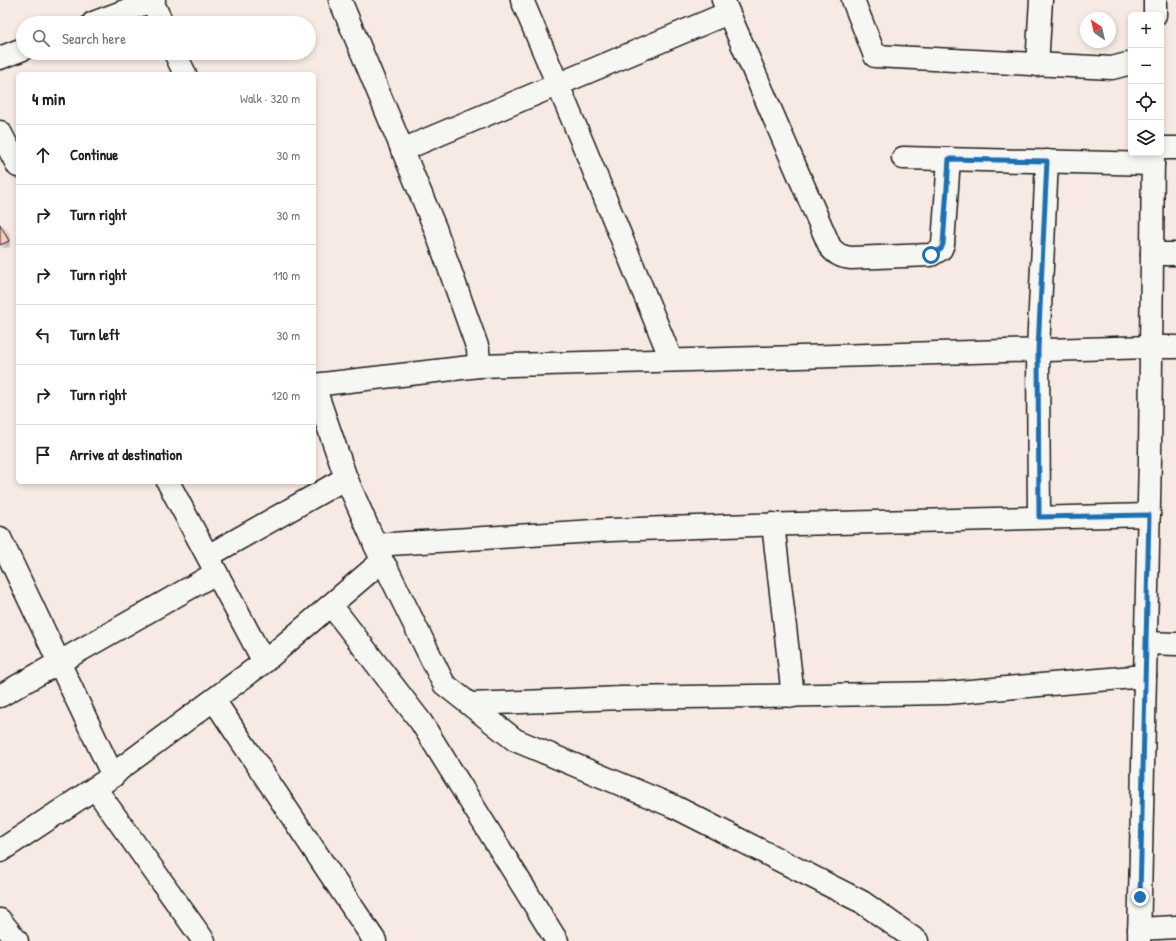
<!DOCTYPE html>
<meta charset="utf-8">
<style>
:root{--surface:#fff;--page:#f6f6f6;--text:#202124;--muted:#757577;--line:#e0e0e0}
body{margin:0;font-family:"Patrick Hand",sans-serif;background:var(--page);color:var(--text)}
.controls{position:absolute;right:12px;top:12px;display:grid;overflow:hidden;border-radius:6px;box-shadow:0 2px 6px #0003}
.controls button{width:36px;height:36px;display:grid;place-items:center;padding:0;border:0;border-bottom:1px solid var(--line);background:var(--surface);color:var(--text);font:20px sans-serif}
.compass{position:absolute;left:1080px;top:12px;width:36px;height:36px;border-radius:50%;background:var(--surface);box-shadow:0 2px 6px #0003;rotate:326deg}
.stop{position:absolute;width:12px;height:12px;margin:-9px;border:3px solid #1f6fb2;border-radius:50%;background:#fff}
.stop.end{background:#1f6fb2;border-color:#fff;box-shadow:0 1px 4px #0008}
.list{margin:0;padding:0;list-style:none}
h2{display:flex;justify-content:space-between;align-items:center;height:52px;margin:0;padding:0 16px;font-size:17px}
h2 small{font-size:13px;font-weight:400;color:var(--muted)}
.list li{display:grid;grid-template-columns:26px 1fr auto;gap:12px;align-items:center;box-sizing:border-box;height:60px;padding:0 16px;border-top:1px solid var(--line)}
.list b{display:block;font-size:15px;white-space:nowrap}
.list em{font-size:13px;font-style:normal;color:var(--muted)}
.icon{flex:none;width:22px;height:22px;fill:none;stroke:currentColor;stroke-width:2;stroke-linecap:round;stroke-linejoin:round}
.map{position:relative;flex:none;width:1176px;height:941px;overflow:hidden}
.search{position:absolute;background:var(--surface);box-shadow:0 2px 6px #0003;left:16px;top:16px;width:300px;height:44px;display:flex;align-items:center;gap:10px;box-sizing:border-box;padding:0 14px;border-radius:22px;color:var(--muted);font-size:15px}
.panel{position:absolute;background:var(--surface);box-shadow:0 2px 6px #0003;left:16px;top:72px;width:300px;height:412px;border-radius:6px}
.map>svg:first-child{display:block}
.building{fill:#f9cabf;stroke:#1c1c1c;filter:url(#shadow)}
.lines{fill:none;stroke-linecap:round;stroke-linejoin:round}
.minor-casing{stroke:#1c1c1c;stroke-width:25}
.tertiary-casing{stroke:#1c1c1c;stroke-width:25}
.minor{stroke:#f6f6f2;stroke-width:22}
.tertiary{stroke:#f6f6f2;stroke-width:22}
.route{stroke:#1f6fb2;stroke-width:5}
</style>
<div class="map">
<svg width="1176" height="941" viewBox="0 0 1176 941">
<defs>
<filter id="shadow"><feDropShadow dx="3.5" dy="3.5" stdDeviation="2" flood-color="#0004"/></filter>
</defs>
<rect width="100%" height="100%" fill="#f7e9e3"/>
<filter id="ink" filterUnits="userSpaceOnUse"><feTurbulence type="fractalNoise" baseFrequency=".025" numOctaves="2"/><feDisplacementMap in="SourceGraphic" scale="8" xChannelSelector="R" yChannelSelector="G"/><feConvolveMatrix kernelMatrix="1 2 1 2 8 2 1 2 1" color-interpolation-filters="sRGB"/></filter>
<g filter="url(#ink)">
<polygon class="building" points="0,224 9,241 0,245"/>
<g class="lines">
<defs>
<g id="minor">
<polyline points="340,0 435,228 478,349 479,366"/>
<polyline points="522,0 585,149 671,359"/>
<path d="M723,0l107,247c6,7 11,10 21,11l80,-3 10,-6 2,-5 6,-85"/>
<polyline points="853,0 875,56 1112,68 1131,63"/>
<polyline points="152,1 162,23"/>
<polyline points="93,23 154,0"/>
<polyline points="175,53 185,74"/>
<polyline points="0,58 23,49"/>
<polyline points="1037,65 1041,0"/>
<polyline points="0,132 18,166"/>
<polyline points="1161,148 1176,148"/>
<polyline points="402,150 728,13"/>
<polyline points="903,158 1153,164"/>
<polyline points="1152,254 1176,254"/>
<polyline points="314,385 479,366 1151,347 1176,347"/>
<polyline points="314,386 346,478 381,558"/>
<polyline points="168,482 264,662"/>
<polyline points="1039,517 1038,350 1047,161"/>
<polyline points="773,524 793,696"/>
<polyline points="0,538 113,776"/>
<polyline points="375,545 610,530 754,525 1149,515"/>
<polyline points="208,556 346,478"/>
<polyline points="331,605 421,722 557,941"/>
<polyline points="1146,643 1176,644"/>
<polyline points="0,696 216,573"/>
<polyline points="214,700 375,941"/>
<polyline points="470,704 621,698 947,693 1145,676"/>
<polyline points="95,788 204,941"/>
<polyline points="0,851 113,776 120,769 264,662 382,561 386,567 444,684 515,740 675,807 862,902 917,941"/>
<polyline points="0,920 17,941"/>
<polyline points="1139,929 1176,927"/>
</g>
<g id="tertiary">
<polyline points="1155,15 1155,0"/>
<polyline points="1139,941 1150,457 1153,153"/>
</g>
</defs>
<use href="#minor" class="minor-casing"/>
<use href="#tertiary" class="tertiary-casing"/>
<use href="#minor" class="minor"/>
<use href="#tertiary" class="tertiary"/>
</g>
</g>
<g class="lines" filter="url(#ink)">
<polyline class="route" points="931,255 941,249 943,244 949,159 1047,161 1038,350 1039,517 1149,515 1140,897"/>
</g>
</svg>
<div class="controls">
<button>+</button>
<button>−</button>
<button><svg class="icon" aria-label="locate" viewBox="0 0 24 24"><circle cx="12" cy="12" r="6"/><path d="M12 2v4M12 18v4M2 12h4M18 12h4"/></svg></button>
<button><svg class="icon" aria-label="layers" viewBox="0 0 24 24"><path d="M12 4l9 5-9 5-9-5zM3 14l9 5 9-5"/></svg></button>
</div>
<svg class="compass" viewBox="-18 -18 36 36"><path d="M0-13l5 13h-10z" fill="#e53935"/><path d="M0 13l5-13h-10z" fill="#757577"/></svg>
<div class="stop" style="left:931px;top:255px"></div>
<div class="stop end" style="left:1140px;top:897px"></div>
<div class="search"><svg class="icon" aria-label="search" viewBox="0 0 24 24"><circle cx="10" cy="10" r="6"/><path d="M15 15l6 6"/></svg>Search here</div>
<section class="panel">
<h2>4 min<small>Walk · 320 m</small></h2>
<ul class="list">
<li><svg class="icon" aria-label="ahead" viewBox="0 0 24 24"><path d="M12 20V5M6 11l6-6 6 6"/></svg><div><b>Continue</b></div><em>30 m</em></li>
<li><svg class="icon" aria-label="right" viewBox="0 0 24 24"><path d="M7 20v-9h11M14 6l5 5-5 5"/></svg><div><b>Turn right</b></div><em>30 m</em></li>
<li><svg class="icon" aria-label="right" viewBox="0 0 24 24"><path d="M7 20v-9h11M14 6l5 5-5 5"/></svg><div><b>Turn right</b></div><em>110 m</em></li>
<li><svg class="icon" aria-label="left" viewBox="0 0 24 24"><path d="M17 20v-9H6M10 6l-5 5 5 5"/></svg><div><b>Turn left</b></div><em>30 m</em></li>
<li><svg class="icon" aria-label="right" viewBox="0 0 24 24"><path d="M7 20v-9h11M14 6l5 5-5 5"/></svg><div><b>Turn right</b></div><em>120 m</em></li>
<li><svg class="icon" aria-label="arrive" viewBox="0 0 24 24"><path d="M6 21V4h12l-3 4 3 4H6"/></svg><div><b>Arrive at destination</b></div></li>
</ul>
</section>
</div>
